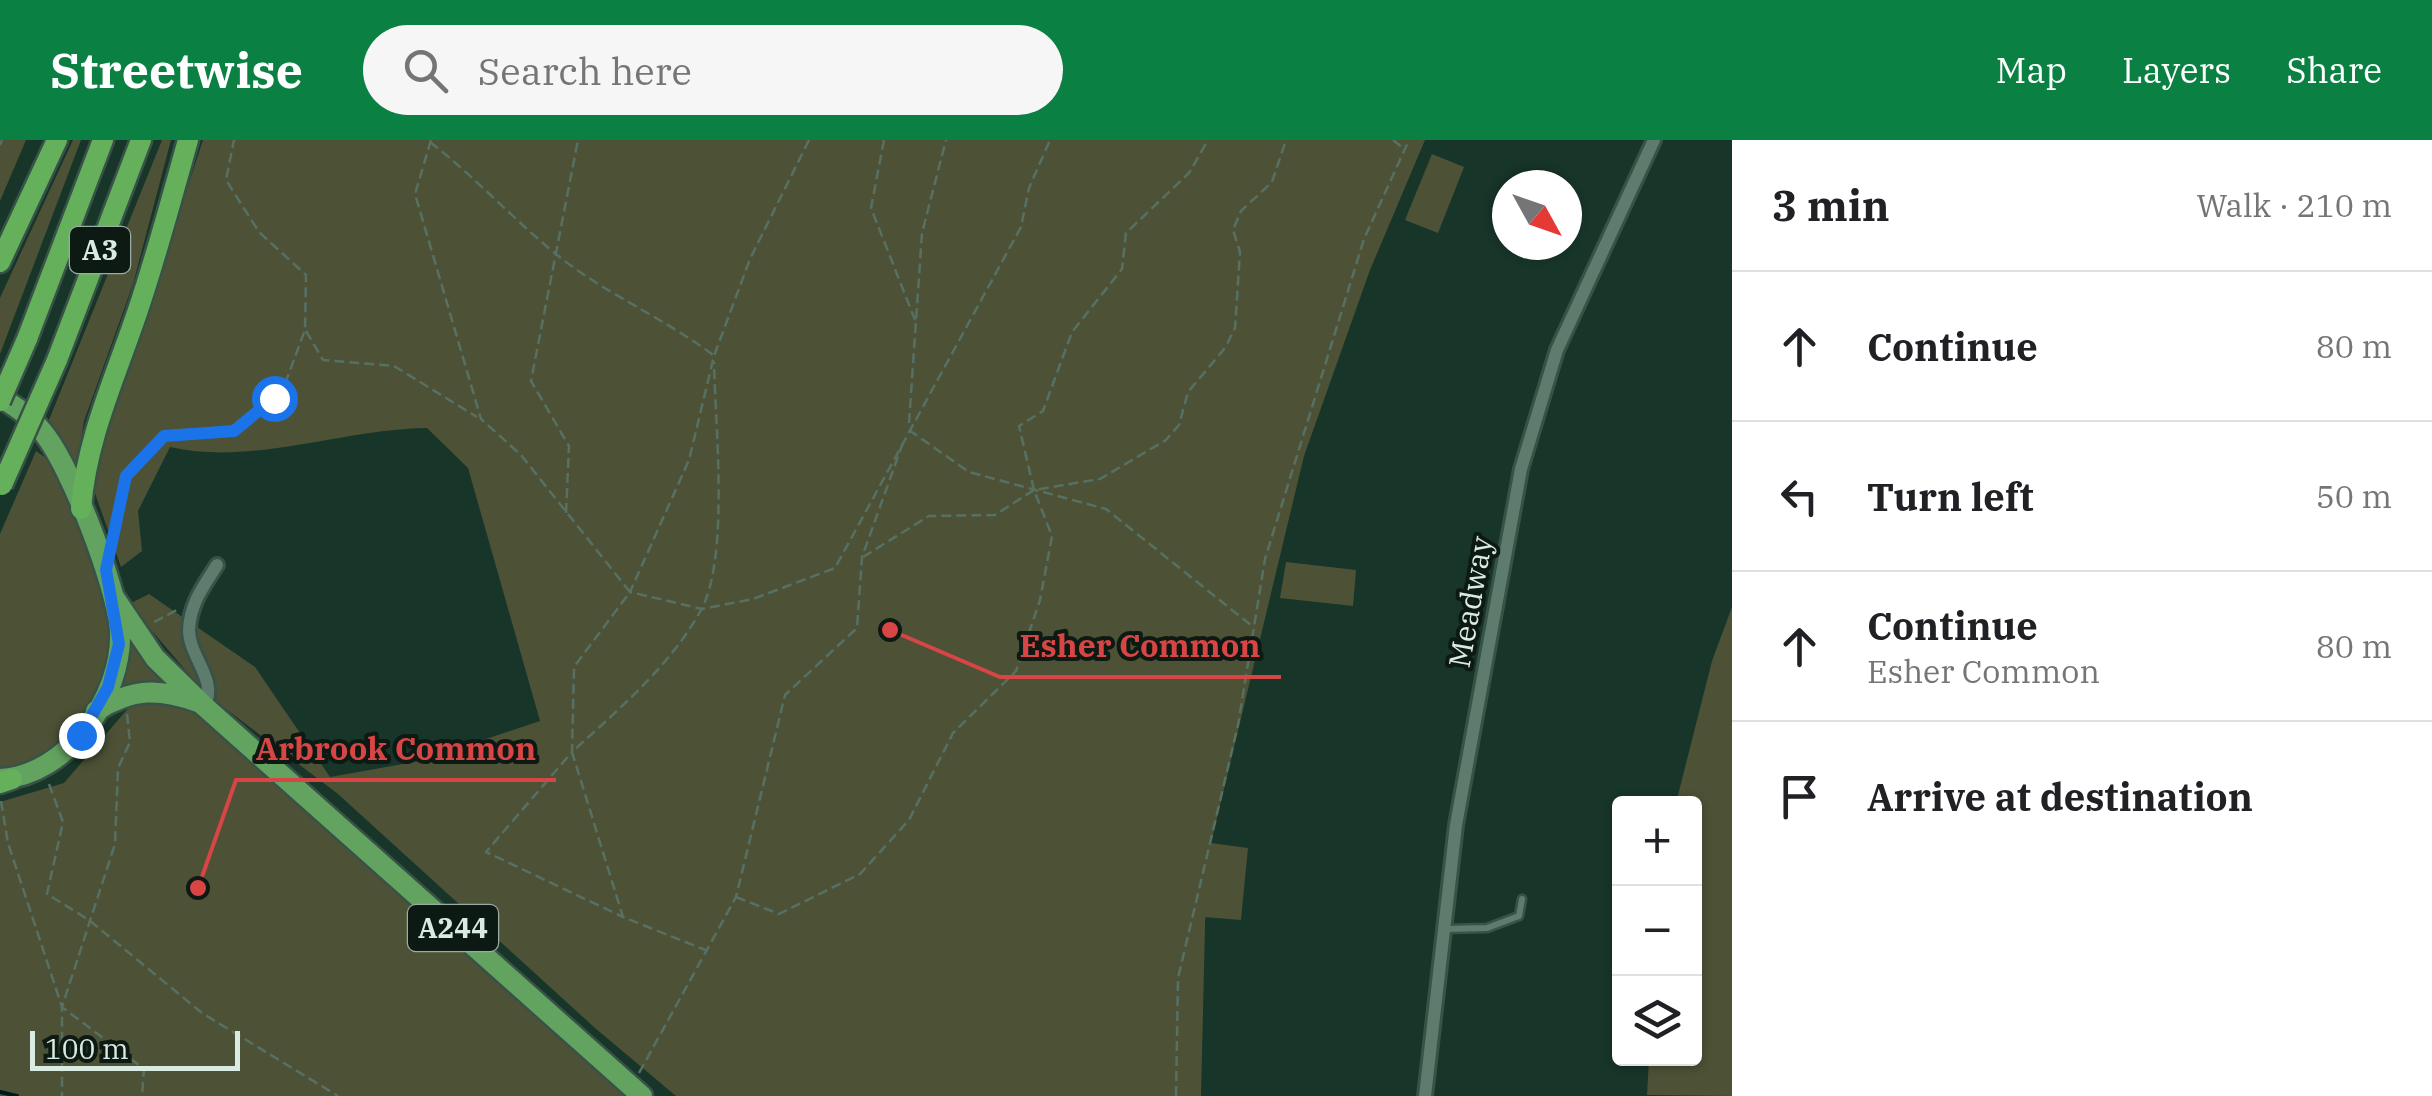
<!DOCTYPE html>
<meta charset="utf-8">
<style>
:root{--surface:#fff;--page:#f6f6f6;--text:#202124;--muted:#757577;--line:#e0e0e0;--accent:#0b8043}
body{margin:0;font-family:"IBM Plex Serif",serif;background:var(--page);color:var(--text)}
.controls{position:absolute;right:30px;bottom:30px;display:grid;overflow:hidden;border-radius:10px;box-shadow:0 2px 8px #0004}
.controls button{width:90px;height:90px;display:grid;place-items:center;padding:0;border:0;border-bottom:2px solid var(--line);background:var(--surface);color:var(--text);font:50px sans-serif}
.compass{position:absolute;left:1492px;top:30px;width:90px;height:90px;border-radius:50%;background:var(--surface);box-shadow:0 2px 8px #0004;rotate:130deg}
.scale{position:absolute;left:30px;bottom:25px;width:210px;box-sizing:border-box;padding-left:10px;border:5px solid #daebe2;border-top:0;font-size:28px;line-height:35px;white-space:nowrap;color:#daebe2;-webkit-text-stroke:8px #0d1a14;paint-order:stroke}
.stop{position:absolute;width:30px;height:30px;margin:-22px;border:8px solid #1a73e8;border-radius:50%;background:#fff}
.stop.end{background:#1a73e8;border-color:#fff;box-shadow:0 2px 10px #0008}
.list{margin:0;padding:0;list-style:none}
h2{display:flex;justify-content:space-between;align-items:center;height:130px;margin:0;padding:0 40px;font-size:42px}
h2 small{font-size:32px;font-weight:400;color:var(--muted)}
.list li{display:grid;grid-template-columns:65px 1fr auto;gap:30px;align-items:center;box-sizing:border-box;height:150px;padding:0 40px;border-top:2px solid var(--line)}
.list b{display:block;font-size:38px;white-space:nowrap}
.list p{margin:0;font-size:32px;white-space:nowrap;color:var(--muted)}
.list em{font-size:32px;font-style:normal;color:var(--muted)}
.icon{flex:none;width:55px;height:55px;fill:none;stroke:currentColor;stroke-width:2;stroke-linecap:round;stroke-linejoin:round}
.map{position:relative;flex:none;width:1732px;height:956px;overflow:hidden}
header{display:flex;align-items:center;gap:60px;box-sizing:border-box;height:140px;padding:0 50px;background:var(--accent);color:#fff}
header strong{font-size:48px}
nav{display:flex;gap:55px;margin-inline-start:auto;font-size:35px}
.search{width:700px;height:90px;background:var(--page);display:flex;align-items:center;gap:25px;box-sizing:border-box;padding:0 35px;border-radius:55px;color:var(--muted);font-size:38px}
main{display:flex}
aside{flex:1;background:var(--surface)}
.map>svg:first-child{display:block}
.green{fill:#4d5236}
.lines{fill:none;stroke-linecap:round;stroke-linejoin:round}
.stream{stroke:#00181e;stroke-width:4}
.service-casing{stroke:#395248;stroke-width:11}
.minor-casing{stroke:#395248;stroke-width:18}
.primary-casing{stroke:#395248;stroke-width:25}
.trunk-casing{stroke:#395248;stroke-width:25}
.path{stroke:#567064;stroke-width:2.5;stroke-dasharray:10 5;stroke-linecap:butt}
.service{stroke:#5d7c6e;stroke-width:6}
.minor{stroke:#5d7c6e;stroke-width:12}
.primary{stroke:#62a360;stroke-width:20}
.trunk{stroke:#64b05b;stroke-width:20}
.trunk-bridge-casing{stroke:#395248;stroke-width:25;stroke-linecap:butt}
.trunk-bridge{stroke:#64b05b;stroke-width:20}
.route{stroke:#1a73e8;stroke-width:12}
.labels{text-anchor:middle;stroke-width:8;stroke-linejoin:round;paint-order:stroke}
.shield{fill:#0d1a14;stroke:#9caca4;stroke-width:2.5}
.shield-label{font-size:28px;font-weight:bold;fill:#daebe2}
.street-label{font-size:30px;fill:#daebe2;stroke:#0d1a14}
.leader{fill:none;stroke:#d74544;stroke-width:4}
.callout-dot{fill:#d74544;stroke:#0d1a14;stroke-width:4}
.callout-label{font-size:32px;text-anchor:middle;font-weight:bold;fill:#d74544;stroke:#0d1a14;stroke-width:8;stroke-linejoin:round;paint-order:stroke}
</style>
<header>
<strong>Streetwise</strong>
<div class="search"><svg class="icon" aria-label="search" viewBox="0 0 24 24"><circle cx="10" cy="10" r="6"/><path d="M15 15l6 6"/></svg>Search here</div>
<nav><a>Map</a><a>Layers</a><a>Share</a></nav>
</header>
<main>
<div class="map">
<svg width="1732" height="956" viewBox="0 0 1732 956">
<rect width="100%" height="100%" fill="#183529"/>
<g class="green">
<polygon points="0,0 26,0 0,61"/>
<polygon points="73,0 81,0 0,214 0,158"/>
<polygon points="162,0 171,0 133,144 84,281 75,337 49,280"/>
<path d="M203,0h1222l-55,130 -66,186 -93,387 37,5 -7,72 -37,-3 2,-33 -5,212h-525l-81,-68 -257,-234 -133,-101 -76,-89 20,-10 106,73 75,110 90,-16 120,-40 -72,-253 -41,-40c-85,1 -174,38 -257,19l-32,64 4,40 -21,16 -30,-85z"/>
<polygon points="1432,14 1464,27 1438,93 1405,80"/>
<path d="M36,311l14,10c39,95 97,168 25,262 -17,23 -45,45 -75,47v-236z"/>
<polygon points="1286,422 1356,430 1353,466 1280,458"/>
<polygon points="1732,467 1732,956 1647,955 1649,919 1694,918 1694,664 1676,663 1712,521"/>
<polygon points="129,495 172,543 144,543 119,551"/>
<polygon points="184,562 634,956 0,956 0,662 64,643 131,565"/>
</g>
<g class="lines">
<polyline class="stream" points="0,952 17,956"/>
<defs>
<polyline id="service" points="1445,789 1487,788 1519,776 1522,759"/>
<g id="minor">
<path d="M204,566c15,-25 -15,-49 -15,-76 1,-26 14,-43 28,-65"/>
<polyline points="1425,956 1456,685 1521,329 1557,210 1654,0"/>
</g>
<g id="primary">
<path d="M0,257c16,10 30,19 42,34 28,33 75,156 78,200 3,65 -53,145 -120,148"/>
<polyline points="114,457 155,518 204,566 642,956"/>
<path d="M96,571c36,-23 63,-23 102,-9"/>
</g>
<g id="trunk">
<polyline points="0,122 57,0"/>
<polyline points="27,199 103,0"/>
<polyline points="57,220 141,0"/>
<path d="M81,369c5,-70 35,-133 57,-199 19,-56 34,-113 50,-170"/>
<polyline points="0,643 12,639"/>
</g>
</defs>
<use href="#service" class="service-casing"/>
<use href="#minor" class="minor-casing"/>
<use href="#primary" class="primary-casing"/>
<use href="#trunk" class="trunk-casing"/>
<g class="path">
<polyline points="431,0 415,54 481,279 521,315 630,452 574,527 572,612 486,712 623,777"/>
<polyline points="809,0 750,119 714,216 689,320 630,452 702,469 753,459 835,428 1021,87 1029,48 1050,0"/>
<polyline points="884,0 871,68 917,185"/>
<polyline points="1393,0 1403,8"/>
<path d="M430,2c45,35 83,77 127,113 47,38 107,63 156,100"/>
<polyline points="0,5 2,0"/>
<polyline points="306,191 323,220 394,226 477,277"/>
<polyline points="909,283 922,93 946,0"/>
<polyline points="909,290 969,332 1106,369 1252,486"/>
<polyline points="566,373 569,306 531,241 578,0"/>
<polyline points="111,393 126,336 165,296 235,291 282,252 305,190 306,135 259,92 226,40 234,0"/>
<polyline points="863,417 929,376 995,375 1034,350 1100,339 1166,300 1179,285 1188,252 1225,208 1235,188 1240,112 1233,90 1241,71 1272,42 1286,0"/>
<polyline points="154,482 177,470"/>
<polyline points="127,574 130,602 118,628 115,704 62,867 144,929 142,956"/>
<polyline points="49,644 63,682 47,754 89,780 202,873 338,956"/>
<polyline points="1,661 8,703 62,867 62,956"/>
<polyline points="736,757 779,774 860,734 909,680 953,593 1016,531 1040,460 1052,396 1034,350 1019,286 1043,271 1072,192 1122,129 1126,93 1189,33 1208,0"/>
<path d="M708,811l-85,-34 -51,-165c47,-43 96,-84 128,-140 30,-52 15,-187 14,-250"/>
<polyline points="639,933 736,757 785,555 857,488 862,417 904,300"/>
<polyline points="1176,956 1178,838 1238,585 1265,419 1364,99 1409,0"/>
</g>
<use href="#service" class="service"/>
<use href="#minor" class="minor"/>
<use href="#primary" class="primary"/>
<use href="#trunk" class="trunk"/>
<defs>
<g id="trunk-bridge">
<polyline points="0,261 27,199"/>
<polyline points="2,345 57,220"/>
</g>
</defs>
<use href="#trunk-bridge" class="trunk-bridge-casing"/>
<use href="#trunk-bridge" class="trunk-bridge"/>
</g>
<g class="lines">
<polyline class="route" points="81,595 108,547 119,504 106,430 126,336 164,296 234,291 274,258"/>
</g>
<g class="labels">
<g class="shield">
<rect x="70" y="87" width="60" height="46" rx="8"/>
<rect x="408" y="765" width="90" height="46" rx="8"/>
</g>
<g class="shield-label">
<text x="100" y="120">A3</text>
<text x="453" y="798">A244</text>
</g>
<g class="street-label">
<text transform="translate(1471 462) rotate(-80)" y="10">Meadway</text>
</g>
</g>
<path class="leader" d="M890 490L1000 537H1281M198 748L236 640H556"/>
<g class="callout-dot">
<circle cx="890" cy="490" r="10"/>
<circle cx="198" cy="748" r="10"/>
</g>
<g class="callout-label">
<text x="1140" y="517">Esher Common</text>
<text x="396" y="620">Arbrook Common</text>
</g>
</svg>
<div class="controls">
<button>+</button>
<button>−</button>
<button><svg class="icon" aria-label="layers" viewBox="0 0 24 24"><path d="M12 4l9 5-9 5-9-5zM3 14l9 5 9-5"/></svg></button>
</div>
<svg class="compass" viewBox="-18 -18 36 36"><path d="M0-13l5 13h-10z" fill="#e53935"/><path d="M0 13l5-13h-10z" fill="#757577"/></svg>
<div class="scale">100 m</div>
<div class="stop" style="left:274px;top:258px"></div>
<div class="stop end" style="left:81px;top:595px"></div>
</div>
<aside>
<h2>3 min<small>Walk · 210 m</small></h2>
<ul class="list">
<li><svg class="icon" aria-label="ahead" viewBox="0 0 24 24"><path d="M12 20V5M6 11l6-6 6 6"/></svg><div><b>Continue</b></div><em>80 m</em></li>
<li><svg class="icon" aria-label="left" viewBox="0 0 24 24"><path d="M17 20v-9H6M10 6l-5 5 5 5"/></svg><div><b>Turn left</b></div><em>50 m</em></li>
<li><svg class="icon" aria-label="ahead" viewBox="0 0 24 24"><path d="M12 20V5M6 11l6-6 6 6"/></svg><div><b>Continue</b><p>Esher Common</p></div><em>80 m</em></li>
<li><svg class="icon" aria-label="arrive" viewBox="0 0 24 24"><path d="M6 21V4h12l-3 4 3 4H6"/></svg><div><b>Arrive at destination</b></div></li>
</ul>
</aside>
</main>
